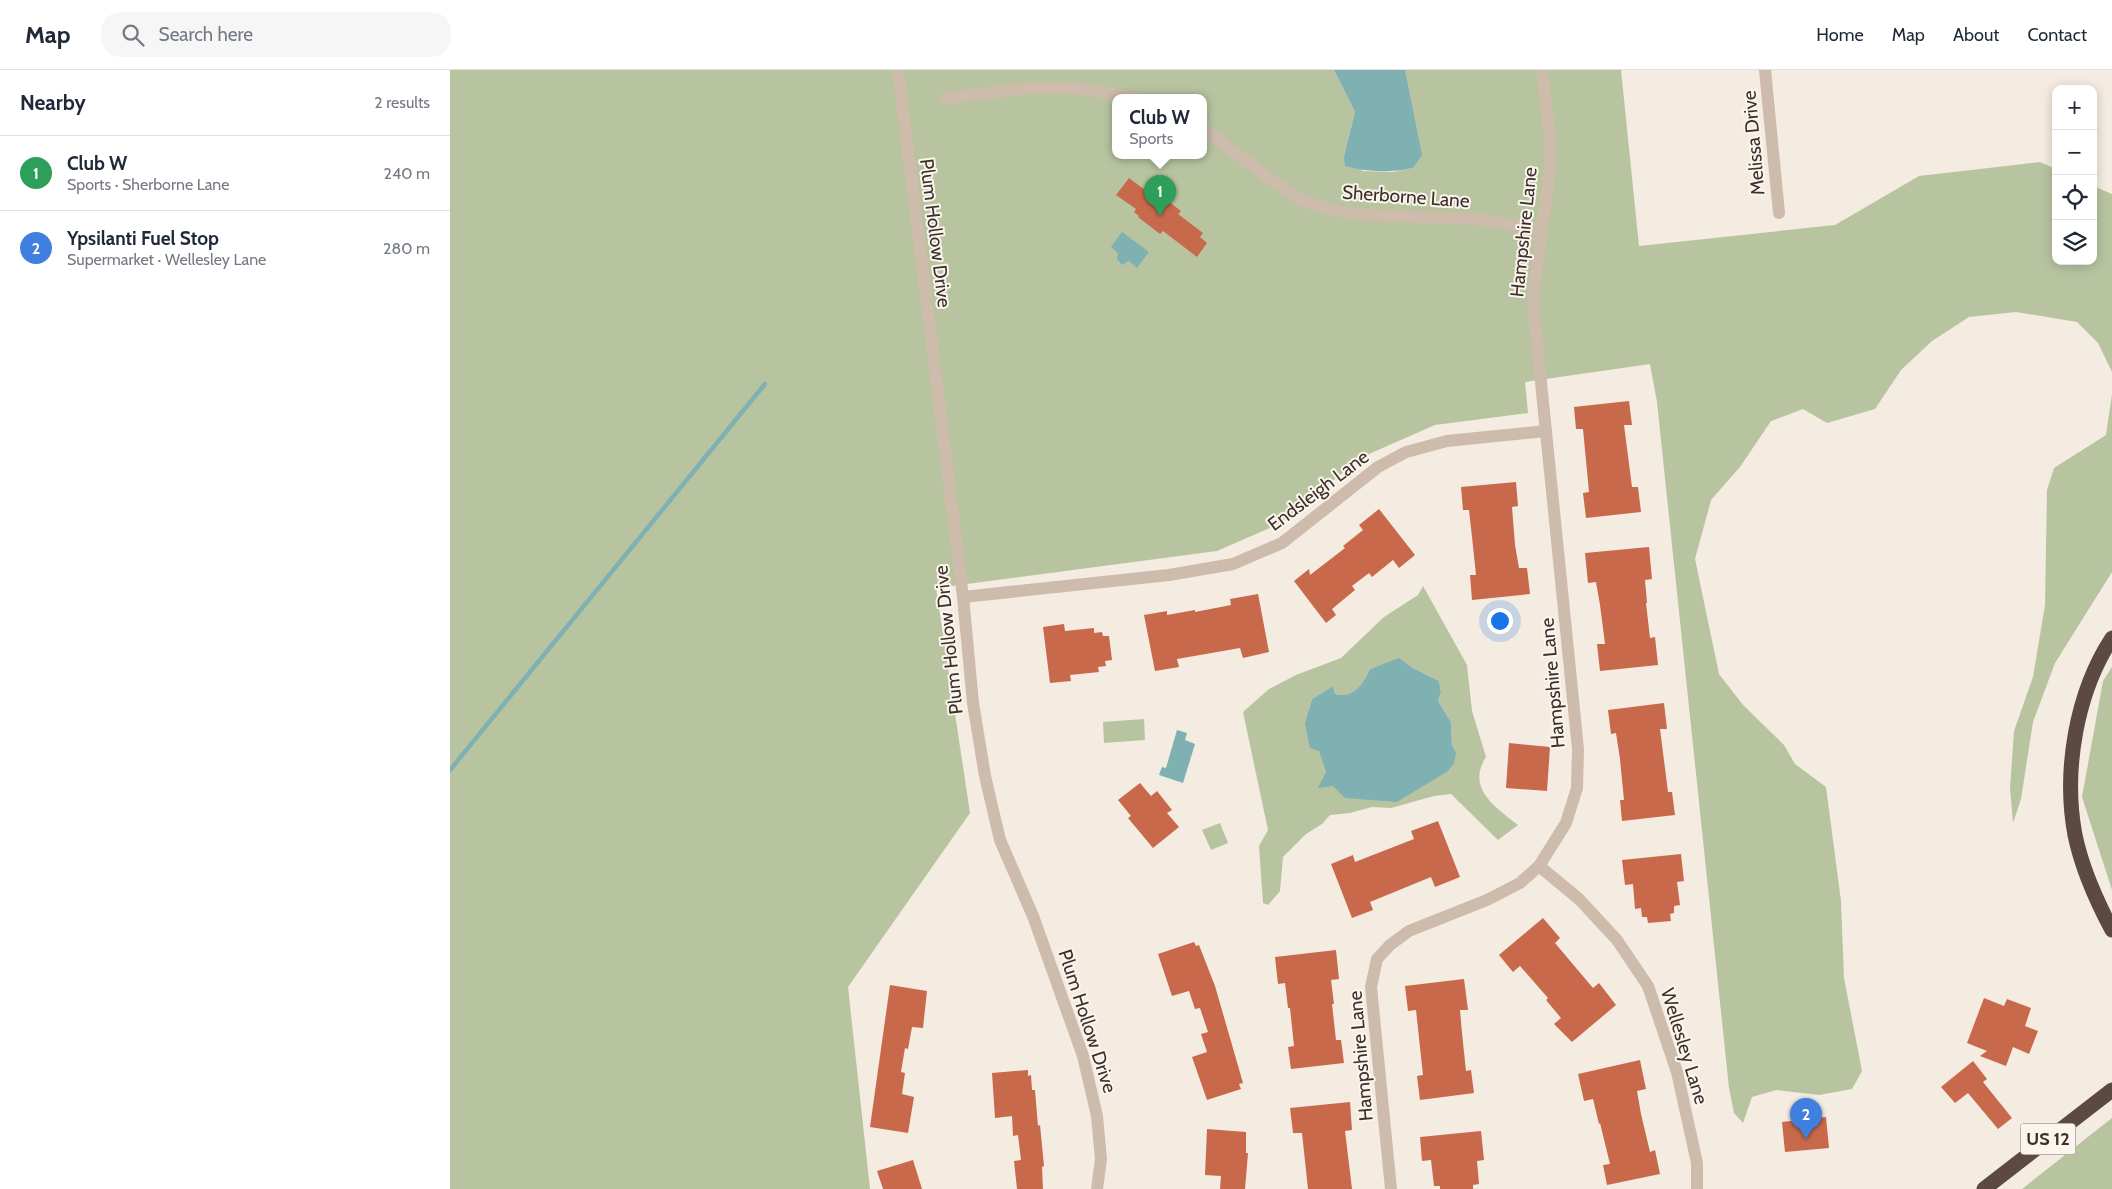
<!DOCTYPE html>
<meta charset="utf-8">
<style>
:root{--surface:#fff;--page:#f6f6f7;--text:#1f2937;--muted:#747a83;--line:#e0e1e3;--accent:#1f5a5e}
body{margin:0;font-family:Cabin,sans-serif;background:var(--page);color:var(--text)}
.controls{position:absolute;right:15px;top:15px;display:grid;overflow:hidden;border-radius:10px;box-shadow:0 2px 12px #0003}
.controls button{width:45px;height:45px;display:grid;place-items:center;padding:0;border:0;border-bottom:1px solid var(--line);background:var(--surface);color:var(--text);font:25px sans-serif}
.you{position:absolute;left:1049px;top:550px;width:18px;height:18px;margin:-12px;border:4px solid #fff;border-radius:50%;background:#1a73e8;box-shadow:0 0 0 8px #1a73e833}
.badge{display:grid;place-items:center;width:32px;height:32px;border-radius:50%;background:var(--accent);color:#fff;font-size:16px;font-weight:700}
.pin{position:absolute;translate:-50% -41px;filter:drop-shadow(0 1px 2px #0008)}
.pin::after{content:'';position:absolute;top:26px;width:18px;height:15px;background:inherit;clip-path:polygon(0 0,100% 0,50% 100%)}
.popup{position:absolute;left:662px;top:24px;width:95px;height:65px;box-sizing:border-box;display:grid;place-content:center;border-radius:10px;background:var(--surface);filter:drop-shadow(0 1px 4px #0005);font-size:16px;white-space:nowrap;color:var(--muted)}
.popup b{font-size:19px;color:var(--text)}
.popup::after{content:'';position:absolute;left:50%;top:100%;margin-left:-10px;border:10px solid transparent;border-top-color:var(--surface)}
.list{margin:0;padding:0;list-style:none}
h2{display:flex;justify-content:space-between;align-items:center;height:65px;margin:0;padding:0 20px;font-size:21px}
h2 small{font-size:16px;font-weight:400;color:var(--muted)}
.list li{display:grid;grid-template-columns:32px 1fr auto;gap:15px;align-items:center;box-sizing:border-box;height:75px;padding:0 20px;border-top:1px solid var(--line)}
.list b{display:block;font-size:19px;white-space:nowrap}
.list p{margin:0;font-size:16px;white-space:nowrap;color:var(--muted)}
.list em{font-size:16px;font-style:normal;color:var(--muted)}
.icon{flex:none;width:28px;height:28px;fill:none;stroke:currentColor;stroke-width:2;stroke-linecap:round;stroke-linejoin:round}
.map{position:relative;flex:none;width:1662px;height:1119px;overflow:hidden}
header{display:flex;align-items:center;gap:30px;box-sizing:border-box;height:70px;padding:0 25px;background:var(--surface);border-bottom:1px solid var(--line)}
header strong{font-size:24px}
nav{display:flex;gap:28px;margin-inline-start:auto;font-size:18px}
.search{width:350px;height:45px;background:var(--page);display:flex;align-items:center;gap:12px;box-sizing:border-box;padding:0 18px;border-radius:20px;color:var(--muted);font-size:19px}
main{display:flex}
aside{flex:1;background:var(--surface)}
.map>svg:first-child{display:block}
.green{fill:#b8c4a0;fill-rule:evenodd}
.water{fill:#7fb0b2}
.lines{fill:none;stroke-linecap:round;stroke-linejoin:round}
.stream{stroke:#7fb0b2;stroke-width:4.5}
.building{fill:#c8694b}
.street{stroke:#cdbbac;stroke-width:12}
.highway{stroke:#5c4a42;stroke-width:15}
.labels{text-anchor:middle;stroke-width:4;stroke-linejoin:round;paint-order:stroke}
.shield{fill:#fbf5ee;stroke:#756b66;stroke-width:1}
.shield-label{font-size:18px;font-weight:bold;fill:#3b302b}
.street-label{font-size:19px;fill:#3b302b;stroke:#fbf5ee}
</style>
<header>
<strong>Map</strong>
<div class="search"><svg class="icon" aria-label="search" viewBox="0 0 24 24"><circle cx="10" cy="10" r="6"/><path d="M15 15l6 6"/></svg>Search here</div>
<nav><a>Home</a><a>Map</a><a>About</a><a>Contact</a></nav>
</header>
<main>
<aside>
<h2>Nearby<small>2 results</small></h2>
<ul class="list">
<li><span class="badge" style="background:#2e9e5b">1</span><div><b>Club W</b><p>Sports · Sherborne Lane</p></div><em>240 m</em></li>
<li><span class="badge" style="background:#3f7fe0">2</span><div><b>Ypsilanti Fuel Stop</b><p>Supermarket · Wellesley Lane</p></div><em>280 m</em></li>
</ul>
</aside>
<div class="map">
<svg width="1662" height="1119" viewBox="0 0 1662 1119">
<rect width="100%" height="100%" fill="#f4ebe1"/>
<g class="green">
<path d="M0,0h884l21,42 -11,44 19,15 30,1 20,-4 -8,-98h216l18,176 196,-21 84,-49 121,-14 16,7v92h37v-75l19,8v178l-14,-29 -21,-21 -61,-10 -47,5 -37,24 -31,29 -26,39 -48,14 -24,-14 -32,12 -31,46 -29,33 -16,59 24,115 24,31 41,40 11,19 31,23 15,114 3,77 18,93 -10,18 -33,6 -43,-5 -24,7 -9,26 -9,-10 -5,-25 -72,-686 -7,-38 -125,18 3,31 -93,12 -73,32 -81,66 -64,28 -281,37 34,225 -122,174 22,202h-420zM666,27h88v58h-88z"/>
<polygon points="1662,324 1662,502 1605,593 1583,652 1571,729 1563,753 1560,718 1564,661 1583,607 1595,535 1597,420 1604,398 1656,365"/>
<path d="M973,516l44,79 5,46 14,46c-20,31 9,50 32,68l-20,15 -47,-46 -17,2 -43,12 -19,-1 -22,6 -20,2 -8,9 -16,10 -23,23 -3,34 -12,14 -5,-2 -4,-57 9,-16 -25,-118 26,-23 27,-14 45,-17 43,-41 34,-22zM949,589l12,8 28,14 2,11 -3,9 13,21 1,24 -126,26 -17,-62 3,-11 21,-13 2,8c19,5 28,-9 35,-25z"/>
<polygon points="1662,597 1662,820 1632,727 1653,611"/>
<polygon points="694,649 695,670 654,673 653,652"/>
<polygon points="770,753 778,773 761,780 752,760"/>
<polygon points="1662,1048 1662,1119 1572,1119"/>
</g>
<g class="water">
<path d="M884,0h71l17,85 -9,13c-24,5 -45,4 -68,-2l-1,-10 11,-44z"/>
<polygon points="672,162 699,182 687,198 679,191 672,195 667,189 668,183 661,177"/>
<path d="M949,588l12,9 28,14 2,11 -3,9 13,21 1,24 4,7 -2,10 -6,8 -51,31 -52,-4 -12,-12 -15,2 8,-16 -7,-21 -9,-3 -5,-24 7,-25 21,-13 2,8c19,5 28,-10 35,-25z"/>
<polygon points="727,660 737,663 735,670 745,674 733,713 709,705 712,697 716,698"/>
</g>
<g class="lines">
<polyline class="stream" points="0,700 315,314"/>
</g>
<g class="building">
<polygon points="679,108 703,126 706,122 731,141 728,144 753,163 750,167 757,173 747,187 713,161 710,164 688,147 689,146 684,142 686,139 666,125"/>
<polygon points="1179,331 1182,355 1174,355 1182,417 1188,417 1191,442 1136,448 1133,423 1139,422 1133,359 1126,359 1124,337"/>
<polygon points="1066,412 1068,436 1062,437 1065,475 1069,498 1077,498 1080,524 1022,530 1020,505 1026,505 1022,467 1019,440 1013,440 1011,417"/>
<polygon points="929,439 965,485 949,498 943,490 922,507 919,503 902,516 905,520 882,539 886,545 876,553 844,511 859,499 860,505 895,478 893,476 913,460 909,455"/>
<polygon points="1199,477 1202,509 1195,510 1197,533 1196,533 1200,568 1205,567 1208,595 1150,601 1147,574 1155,574 1150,535 1146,512 1138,513 1135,483"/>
<polygon points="808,524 819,582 793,588 790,578 727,589 729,597 705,601 694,545 717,541 717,545 745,540 745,542 781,535 780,529"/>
<polygon points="614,554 615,561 644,558 644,563 652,562 653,566 659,566 662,590 655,591 656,596 648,597 649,602 620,605 621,611 600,613 593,557"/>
<polygon points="1214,633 1217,659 1210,659 1218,722 1222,722 1225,745 1172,751 1170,730 1174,730 1170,689 1166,663 1161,664 1158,640"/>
<polygon points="1059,673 1100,677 1097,721 1056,718"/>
<polygon points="690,713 701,726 707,721 722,740 717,743 729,757 703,778 678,748 681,746 668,730"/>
<polygon points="988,751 1010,807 985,817 981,807 920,832 923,840 902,848 881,794 903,785 905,792 964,769 961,761"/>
<polygon points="1231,784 1234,811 1227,812 1230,835 1224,836 1224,843 1220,844 1221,851 1198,853 1197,847 1192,847 1191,838 1185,839 1183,814 1175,815 1172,790"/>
<polygon points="1093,848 1110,868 1105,873 1121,892 1143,918 1149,913 1166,935 1122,972 1104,954 1111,948 1096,930 1098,928 1070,896 1063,902 1049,885"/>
<polygon points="744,872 746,876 749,875 765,916 793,1013 789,1014 791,1019 757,1030 742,987 757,982 751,964 758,962 750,938 745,939 739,921 722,926 708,884"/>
<polygon points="886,880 889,909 881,910 884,934 882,934 886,970 891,970 894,993 841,999 838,977 844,976 840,938 838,938 835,913 828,914 825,887"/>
<polygon points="1014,909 1018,940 1010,940 1012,963 1016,1001 1021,1000 1024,1023 970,1030 967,1006 973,1005 966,940 958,941 955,916"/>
<polygon points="440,915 477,921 473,958 462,957 458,979 455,978 451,1002 455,1003 452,1024 464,1027 458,1063 420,1057"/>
<polygon points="1534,928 1554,936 1557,929 1581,938 1575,956 1588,961 1579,984 1563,977 1556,996 1530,986 1537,981 1517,973"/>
<polygon points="1190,990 1196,1019 1187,1021 1191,1044 1200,1082 1205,1080 1210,1104 1157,1115 1153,1095 1160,1094 1150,1053 1149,1054 1143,1029 1134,1031 1128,1004"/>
<polygon points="1523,991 1537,1009 1533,1012 1562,1048 1548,1059 1518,1023 1505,1033 1491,1017"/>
<polygon points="578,1000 578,1006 581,1005 582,1020 585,1020 588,1056 590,1055 594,1096 592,1097 593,1119 567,1119 564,1091 571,1090 568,1065 563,1066 562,1046 545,1048 542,1003"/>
<polygon points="900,1032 902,1060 895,1061 902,1119 858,1119 852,1063 843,1063 840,1038"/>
<polygon points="1376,1047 1379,1078 1335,1082 1332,1052"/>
<polygon points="757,1059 796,1062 796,1083 798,1083 795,1119 770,1119 771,1106 755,1105"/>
<polygon points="1031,1061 1034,1090 1027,1091 1029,1114 1023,1115 1023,1119 990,1119 990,1116 984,1116 981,1090 972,1091 970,1067"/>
<polygon points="463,1090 472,1119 433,1119 427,1101"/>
</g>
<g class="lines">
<g class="street">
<polyline points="448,0 513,527 523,633 535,706 550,770 583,846 633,986 647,1046 651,1089 647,1119"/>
<polyline points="1315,0 1329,143"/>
<polyline points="495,28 577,18 628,18 684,27"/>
<polyline points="754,59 821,110 852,131 883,140 917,145 1028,149 1091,160"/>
<polyline points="513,527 719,505 783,494 832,473 928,397 956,382 997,371 1096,361"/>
<polyline points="1089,796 1129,829 1167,870 1198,916 1227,1002 1247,1093 1247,1119"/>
<polyline points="941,1119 921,917 927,889 940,875 959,861 1037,830 1070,813 1089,796 1116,753 1127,718 1128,679 1084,243 1084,217 1099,108 1100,69 1092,0"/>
</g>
<g class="highway">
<path d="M1662,568c-36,55 -49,133 -37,197 7,34 21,65 37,95"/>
<polyline points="1534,1119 1662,1020"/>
</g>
</g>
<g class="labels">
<rect class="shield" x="1570.5" y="1053.5" width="55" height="31" rx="4"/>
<g class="shield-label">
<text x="1598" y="1075">US 12</text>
</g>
<g class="street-label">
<text transform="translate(1303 73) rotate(-95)" y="7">Melissa Drive</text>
<text transform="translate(956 126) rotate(4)" y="7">Sherborne Lane</text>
<text transform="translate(1073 162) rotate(-84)" y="7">Hampshire Lane</text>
<text transform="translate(486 163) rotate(83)" y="7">Plum Hollow Drive</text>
<text transform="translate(868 420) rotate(-37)" y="7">Endsleigh Lane</text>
<text transform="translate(498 570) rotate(-96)" y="7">Plum Hollow Drive</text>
<text transform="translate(1102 613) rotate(-95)" y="7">Hampshire Lane</text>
<text transform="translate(638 951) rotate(72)" y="7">Plum Hollow Drive</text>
<text transform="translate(1235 976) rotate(73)" y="7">Wellesley Lane</text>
<text transform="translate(910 986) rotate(-95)" y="7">Hampshire Lane</text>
</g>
</g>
</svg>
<div class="controls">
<button>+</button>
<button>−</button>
<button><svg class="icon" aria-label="locate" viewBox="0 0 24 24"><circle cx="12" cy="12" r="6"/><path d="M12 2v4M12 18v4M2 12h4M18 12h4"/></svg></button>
<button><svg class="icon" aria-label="layers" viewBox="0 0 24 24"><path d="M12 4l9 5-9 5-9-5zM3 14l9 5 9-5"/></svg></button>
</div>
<div class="you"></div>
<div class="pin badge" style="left:710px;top:146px;background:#2e9e5b">1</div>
<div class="popup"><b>Club W</b>Sports</div>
<div class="pin badge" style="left:1356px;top:1069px;background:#3f7fe0">2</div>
</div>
</main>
